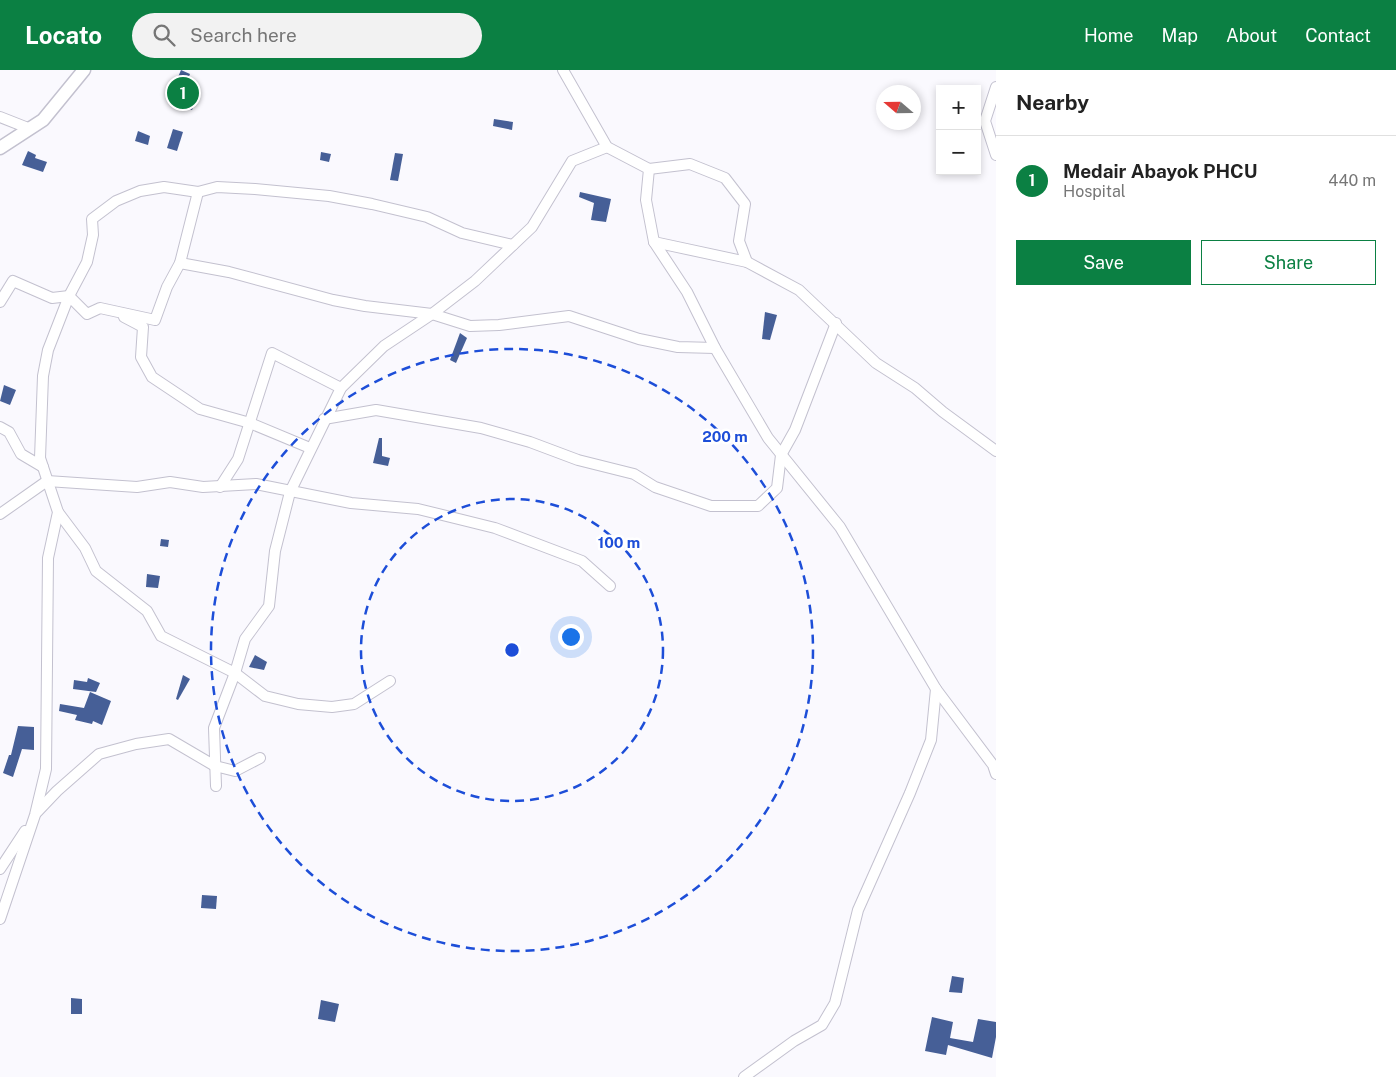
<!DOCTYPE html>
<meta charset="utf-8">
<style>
:root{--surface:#fff;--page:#f2f2f2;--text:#222;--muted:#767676;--line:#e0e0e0;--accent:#0b8043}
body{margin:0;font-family:"Public Sans",sans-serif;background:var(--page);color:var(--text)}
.controls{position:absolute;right:15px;top:15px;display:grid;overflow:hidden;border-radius:0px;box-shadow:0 2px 8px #0003}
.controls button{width:45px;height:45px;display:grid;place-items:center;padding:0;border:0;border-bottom:1px solid var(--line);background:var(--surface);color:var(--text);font:25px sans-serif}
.compass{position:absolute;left:876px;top:15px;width:45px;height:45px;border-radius:50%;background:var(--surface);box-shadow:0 2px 8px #0003;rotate:290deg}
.you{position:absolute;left:570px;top:566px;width:18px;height:18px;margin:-12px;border:4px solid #fff;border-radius:50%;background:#1a73e8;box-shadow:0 0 0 8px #1a73e833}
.badge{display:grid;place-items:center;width:32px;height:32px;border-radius:50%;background:var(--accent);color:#fff;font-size:16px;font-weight:700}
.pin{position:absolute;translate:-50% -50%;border:2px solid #fff;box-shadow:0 1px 5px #0006}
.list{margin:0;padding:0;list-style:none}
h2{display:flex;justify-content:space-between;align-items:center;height:65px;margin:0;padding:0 20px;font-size:21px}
h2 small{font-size:16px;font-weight:400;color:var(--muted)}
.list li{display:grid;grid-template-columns:32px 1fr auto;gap:15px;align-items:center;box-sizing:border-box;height:90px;padding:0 20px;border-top:1px solid var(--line)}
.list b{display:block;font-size:19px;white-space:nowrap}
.list p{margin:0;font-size:16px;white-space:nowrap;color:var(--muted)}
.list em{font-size:16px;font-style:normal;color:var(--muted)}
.actions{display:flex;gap:10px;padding:15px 20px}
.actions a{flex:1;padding:11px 0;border:1px solid var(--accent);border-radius:0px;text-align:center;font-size:18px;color:var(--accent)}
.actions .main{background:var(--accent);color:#fff}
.icon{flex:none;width:28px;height:28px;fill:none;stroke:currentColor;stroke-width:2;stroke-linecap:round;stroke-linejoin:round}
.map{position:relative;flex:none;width:996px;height:1007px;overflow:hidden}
header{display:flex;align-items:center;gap:30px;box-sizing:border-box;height:70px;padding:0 25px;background:var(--accent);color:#fff}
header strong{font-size:24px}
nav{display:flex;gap:28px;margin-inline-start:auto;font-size:18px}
.search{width:350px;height:45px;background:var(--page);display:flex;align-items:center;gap:12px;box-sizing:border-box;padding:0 18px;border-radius:28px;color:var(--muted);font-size:19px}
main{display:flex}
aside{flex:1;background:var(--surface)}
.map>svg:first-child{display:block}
.building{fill:#465f97}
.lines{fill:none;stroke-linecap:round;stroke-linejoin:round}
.minor-casing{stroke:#c3c1cf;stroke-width:12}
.tertiary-casing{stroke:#c3c1cf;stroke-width:15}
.minor{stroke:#fff;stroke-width:10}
.tertiary{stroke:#fff;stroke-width:12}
.ring{fill:none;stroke:#1d4ed8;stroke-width:2.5;stroke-dasharray:9 6}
.centre{fill:#1d4ed8;stroke:#fff;stroke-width:2.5}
.ring-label{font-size:15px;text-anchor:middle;font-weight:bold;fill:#1d4ed8;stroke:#fff;stroke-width:5;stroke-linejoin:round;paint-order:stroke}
</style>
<header>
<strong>Locato</strong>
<div class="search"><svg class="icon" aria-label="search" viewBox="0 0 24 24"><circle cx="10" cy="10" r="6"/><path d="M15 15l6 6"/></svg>Search here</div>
<nav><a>Home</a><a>Map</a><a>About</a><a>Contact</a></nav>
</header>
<main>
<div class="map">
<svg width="996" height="1007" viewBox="0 0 996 1007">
<rect width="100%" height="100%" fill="#faf9fe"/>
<g class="building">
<polygon points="181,0 190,4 185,16 176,12"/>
<polygon points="191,17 200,21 192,40 184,37"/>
<polygon points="494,49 513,52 512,60 493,56"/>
<polygon points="173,59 183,62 177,81 167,78"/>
<polygon points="138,61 150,66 148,75 135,71"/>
<polygon points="28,81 36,85 35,88 47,92 43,102 22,95"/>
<polygon points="321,82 331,84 329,92 320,90"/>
<polygon points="395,83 403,84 398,111 390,110"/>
<polygon points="580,122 611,129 606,152 591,150 594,133 579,127"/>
<polygon points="765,242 777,245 770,270 762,269"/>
<polygon points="460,263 467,268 456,293 450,290"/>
<polygon points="4,315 16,320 10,335 0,331"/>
<polygon points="379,368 382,368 382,386 390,388 388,396 373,393"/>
<polygon points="161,469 169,470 168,477 160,476"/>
<polygon points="147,504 160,506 158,518 146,517"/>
<polygon points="255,585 267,592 264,600 249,597"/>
<polygon points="183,605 190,609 178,630 176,629"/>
<polygon points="88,608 100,613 96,622 73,619 74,610 87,612"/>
<polygon points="90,622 111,631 102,655 93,651 92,654 75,650 77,645 59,641 60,634 84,638"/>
<polygon points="18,656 34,657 34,680 22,679 13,707 3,703 9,685 11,685"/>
<polygon points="202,825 217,826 216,839 201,838"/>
<polygon points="952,906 964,908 962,923 949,922"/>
<polygon points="71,928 82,929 82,944 71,944"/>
<polygon points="321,930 339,934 335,952 318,949"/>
<polygon points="932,947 953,952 950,968 973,972 978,949 996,952 996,967 992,988 948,975 946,985 925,981"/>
</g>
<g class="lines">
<defs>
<g id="minor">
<polyline points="563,0 607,77 649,99 646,130 654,172 687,222 715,278 768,368 840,457 936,619 993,695 996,704"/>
<polyline points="996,17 985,51 996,85"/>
<polyline points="0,47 28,58"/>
<polyline points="649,99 690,94 725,108 745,134 739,171 747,192"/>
<polyline points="654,172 747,192 799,220 876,293 915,318 943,342 996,381"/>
<polyline points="180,193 229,202 333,230 365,236 432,244 470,256 499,255 569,246 639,269 678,277 715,278"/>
<polyline points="0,232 13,211 52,228 69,226 87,244 100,238 155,250 167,217 180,193 198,122"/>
<polyline points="124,247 143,257 141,287 152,307 200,339 250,353 310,378"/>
<polyline points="324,349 376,340 481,358 530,372 578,390 634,404 655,417 711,436 758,436 777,418 781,385 795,360 836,253"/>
<polyline points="0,357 9,362 21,384 43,397"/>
<polyline points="220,417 238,389 272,283 341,318"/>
<polyline points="58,442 85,478 96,501 147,541 161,566 235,603 265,626 298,634 332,637 354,634 390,611"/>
<polyline points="0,444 47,411 137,417 170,412 203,417 256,414 351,433 418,439 495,458 582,491 610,516"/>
<polyline points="216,716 214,658 235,603 245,569 269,536 275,481 290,422 341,318 384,276 432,244 475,211 532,157 572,91 607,77"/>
<polyline points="37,742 57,721 99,684 136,674 169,669 215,696 235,701 260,688"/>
<polyline points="0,799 25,761"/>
<polyline points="0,849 35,745 46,699 48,488 58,442 40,388 43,306 48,280 69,226 87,192 93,165 92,149 116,131 140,121 164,117 198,122 217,117 255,119 329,126 372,134 427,147 462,163 513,175"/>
<polyline points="744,1007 794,971 822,955 835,933 858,840 910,723 931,670 936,619"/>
</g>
<polyline id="tertiary" points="0,78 43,50 84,0"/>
</defs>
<use href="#minor" class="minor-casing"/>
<use href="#tertiary" class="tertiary-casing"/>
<use href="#minor" class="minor"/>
<use href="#tertiary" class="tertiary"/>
</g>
<g class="ring">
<circle cx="512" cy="580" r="151"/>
<circle cx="512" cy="580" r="301"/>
</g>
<circle cx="512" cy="580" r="8" class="centre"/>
<g class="ring-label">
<text x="725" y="372">200 m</text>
<text x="619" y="478">100 m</text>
</g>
</svg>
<div class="controls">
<button>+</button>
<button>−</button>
</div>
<svg class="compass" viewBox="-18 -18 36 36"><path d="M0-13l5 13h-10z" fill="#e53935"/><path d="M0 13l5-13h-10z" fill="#767676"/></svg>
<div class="you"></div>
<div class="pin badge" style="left:183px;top:23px">1</div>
</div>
<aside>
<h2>Nearby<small></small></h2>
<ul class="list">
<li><span class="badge">1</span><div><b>Medair Abayok PHCU</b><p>Hospital</p></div><em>440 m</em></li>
</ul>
<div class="actions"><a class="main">Save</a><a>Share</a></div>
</aside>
</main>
